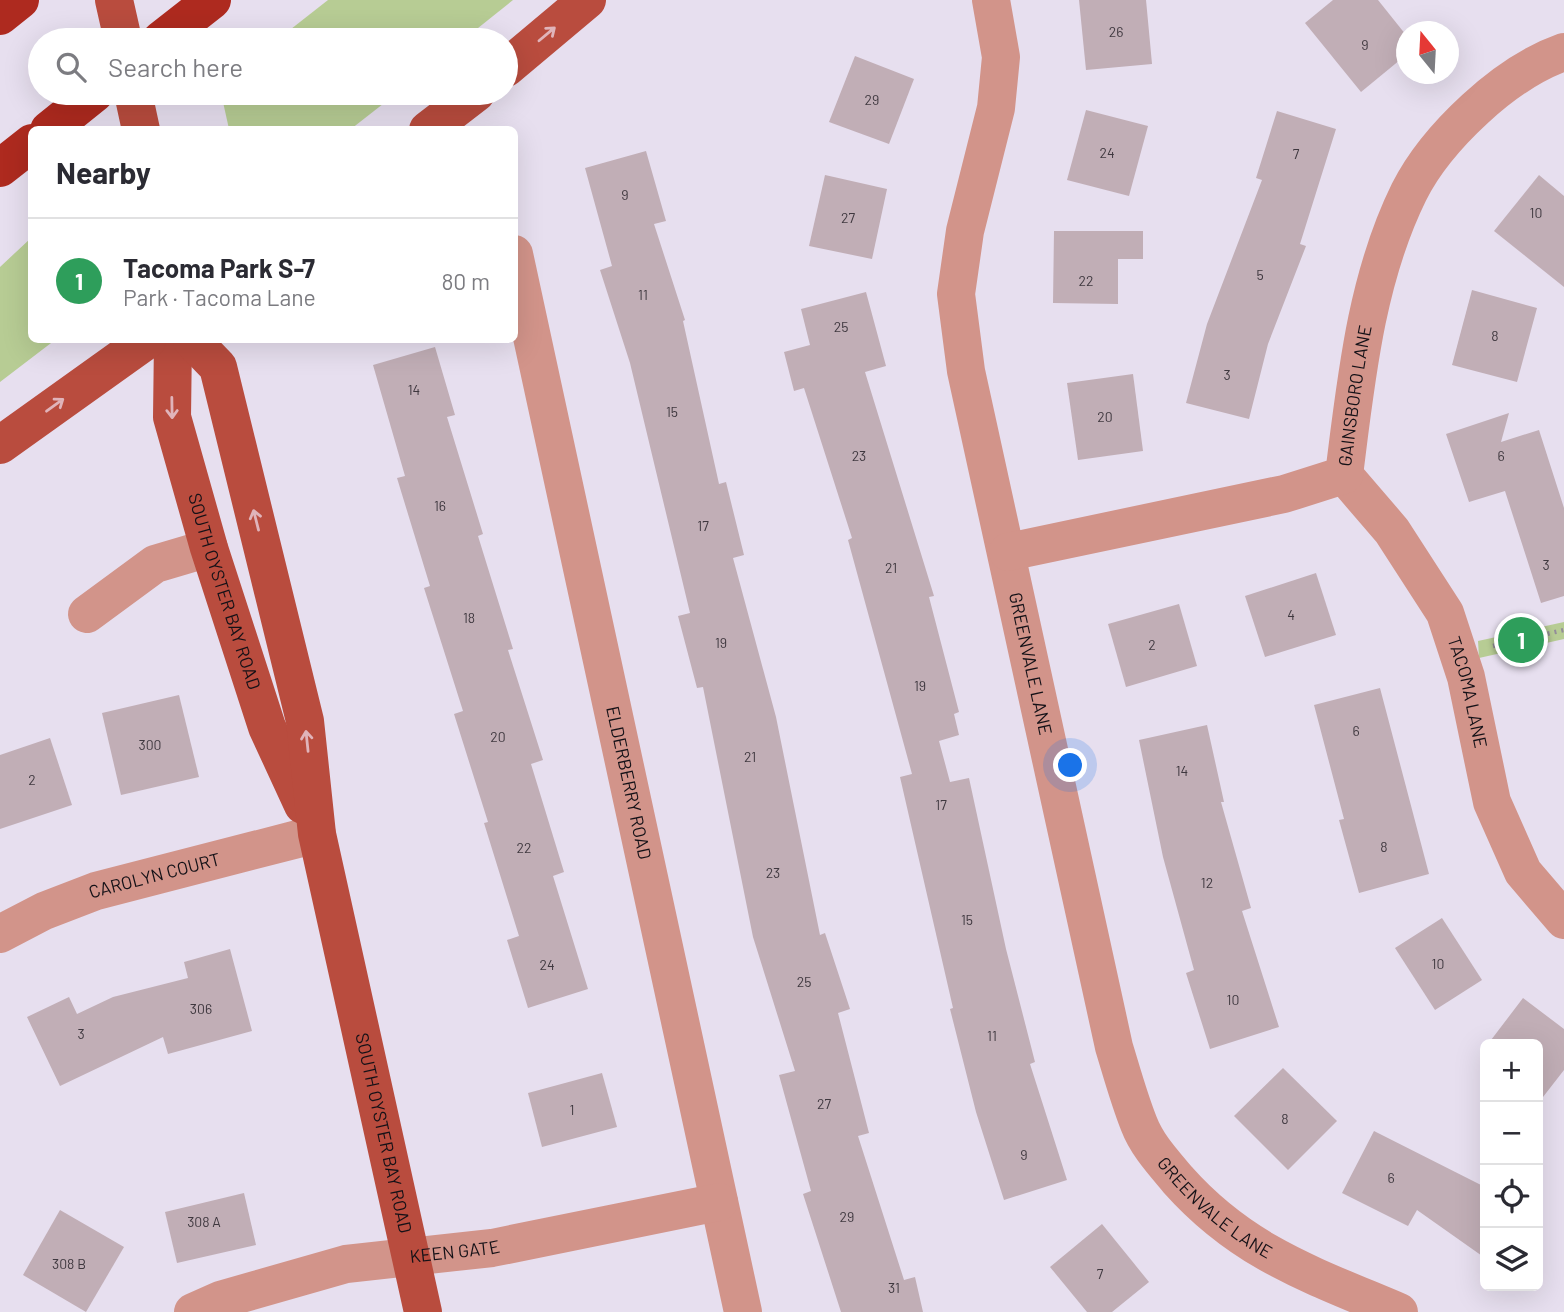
<!DOCTYPE html>
<meta charset="utf-8">
<style>
:root{--surface:#fff;--page:#f7f7f7;--text:#2b2b33;--muted:#7c7c81;--line:#e1e1e2;--accent:#db2777}
body{margin:0;font-family:Barlow,sans-serif;background:var(--page);color:var(--text)}
.controls{position:absolute;right:21px;bottom:21px;display:grid;overflow:hidden;border-radius:10px;box-shadow:0 7px 28px #0002}
.controls button{width:63px;height:63px;display:grid;place-items:center;padding:0;border:0;border-bottom:2px solid var(--line);background:var(--surface);color:var(--text);font:35px sans-serif}
.compass{position:absolute;left:1396px;top:21px;width:63px;height:63px;border-radius:50%;background:var(--surface);box-shadow:0 7px 28px #0002;rotate:342deg}
.you{position:absolute;left:1071px;top:766px;width:24px;height:24px;margin:-18px;border:5px solid #fff;border-radius:50%;background:#1a73e8;box-shadow:0 0 0 10px #1a73e833}
.badge{display:grid;place-items:center;width:46px;height:46px;border-radius:50%;background:var(--accent);color:#fff;font-size:23px;font-weight:700}
.pin{position:absolute;translate:-50% -50%;border:4px solid #fff;box-shadow:0 2px 7px #0006}
.list{margin:0;padding:0;list-style:none}
h2{display:flex;justify-content:space-between;align-items:center;height:91px;margin:0;padding:0 28px;font-size:30px}
h2 small{font-size:23px;font-weight:400;color:var(--muted)}
.list li{display:grid;grid-template-columns:46px 1fr auto;gap:21px;align-items:center;box-sizing:border-box;height:126px;padding:0 28px;border-top:2px solid var(--line)}
.list b{display:block;font-size:26px;white-space:nowrap}
.list p{margin:0;font-size:23px;white-space:nowrap;color:var(--muted)}
.list em{font-size:23px;font-style:normal;color:var(--muted)}
.icon{flex:none;width:38px;height:38px;fill:none;stroke:currentColor;stroke-width:2;stroke-linecap:round;stroke-linejoin:round}
.map{position:relative;flex:none;width:1564px;height:1312px;overflow:hidden}
.search{position:absolute;background:var(--surface);box-shadow:0 7px 28px #0002;left:28px;top:28px;width:490px;height:77px;display:flex;align-items:center;gap:18px;box-sizing:border-box;padding:0 24px;border-radius:38px;color:var(--muted);font-size:26px}
.panel{position:absolute;background:var(--surface);box-shadow:0 7px 28px #0002;left:28px;top:126px;width:490px;height:217px;border-radius:10px}
.map>svg:first-child{display:block}
.green{fill:#b7cc94}
.building{fill:#c1aeb6}
.lines{fill:none;stroke-linecap:round;stroke-linejoin:round}
.path{stroke:#938d99;stroke-width:4.5;stroke-dasharray:2 5;stroke-linecap:butt}
.minor{stroke:#d2948a;stroke-width:38}
.major{stroke:#b94c3e;stroke-width:38}
.highway{stroke:#ae2a1f;stroke-width:38}
.oneway{stroke:#e0b4ba}
.labels{text-anchor:middle;stroke-width:7;stroke-linejoin:round;paint-order:stroke}
.number-label{font-size:14px;fill:#3f383f}
.street-label{font-size:18px;fill:#141117;stroke:#f5ecfc}
</style>
<div class="map">
<svg width="1564" height="1312" viewBox="0 0 1564 1312">
<rect width="100%" height="100%" fill="#e7dfef"/>
<g class="green">
<polygon points="328,0 513,0 463,40 277,40"/>
<polygon points="221,93 397,93 351,129 229,129"/>
<polygon points="31,238 32,340 55,340 0,382 0,267"/>
<polygon points="1564,622 1564,639 1479,658 1478,641"/>
</g>
<g class="building">
<polygon points="1079,0 1146,0 1152,64 1086,70"/>
<polygon points="1333,0 1378,0 1406,35 1406,55 1361,92 1305,23"/>
<polygon points="855,56 914,79 889,144 829,122"/>
<polygon points="1086,110 1148,126 1129,196 1067,180"/>
<polygon points="1277,111 1336,129 1300,244 1306,246 1268,344 1249,419 1186,403 1207,324 1262,180 1256,178"/>
<polygon points="646,151 666,221 654,224 685,320 683,321 719,484 726,482 744,555 733,558 776,717 820,935 825,933 850,1009 838,1013 869,1133 858,1136 904,1280 915,1277 923,1312 841,1312 803,1194 811,1191 779,1075 795,1071 753,937 703,687 697,688 678,616 690,613 630,363 600,270 612,266 585,168"/>
<polygon points="825,175 887,189 872,259 809,246"/>
<polygon points="1539,175 1564,196 1564,287 1494,231"/>
<polygon points="1054,231 1143,231 1143,259 1118,259 1118,304 1053,303"/>
<polygon points="1472,290 1537,308 1517,382 1452,365"/>
<polygon points="866,292 886,366 865,372 934,596 929,597 959,712 954,714 959,735 939,741 950,782 969,778 1006,949 1035,1062 1030,1064 1067,1180 1004,1200 976,1112 950,1009 953,1008 900,777 912,774 848,540 852,538 804,388 794,391 784,352 810,345 801,309"/>
<polygon points="435,347 455,415 447,417 483,534 478,536 513,649 508,650 543,760 531,764 564,872 553,876 588,989 528,1008 507,940 519,936 484,823 488,822 454,714 463,711 424,588 430,586 397,478 405,476 373,365"/>
<polygon points="1133,374 1143,451 1078,460 1067,383"/>
<polygon points="1509,413 1501,442 1539,430 1564,508 1564,596 1541,603 1505,491 1469,502 1446,434"/>
<polygon points="1316,573 1336,635 1265,657 1245,596"/>
<polygon points="1179,604 1197,666 1126,687 1108,624"/>
<polygon points="1380,688 1429,874 1359,893 1339,820 1344,819 1314,705"/>
<polygon points="179,695 199,777 121,795 102,713"/>
<polygon points="1207,725 1224,802 1221,802 1251,908 1242,911 1279,1027 1210,1049 1186,973 1194,970 1163,857 1139,740"/>
<polygon points="50,738 72,805 0,829 0,755"/>
<polygon points="1442,918 1482,980 1435,1010 1395,948"/>
<polygon points="230,949 252,1031 168,1054 163,1037 60,1086 27,1017 69,997 77,1014 113,997 188,978 184,962"/>
<polygon points="1523,998 1564,1029 1564,1070 1543,1097 1538,1093 1538,1044 1488,1044"/>
<polygon points="1283,1068 1337,1121 1288,1170 1234,1116"/>
<polygon points="602,1073 617,1127 542,1147 528,1093"/>
<polygon points="1374,1131 1481,1185 1485,1179 1485,1258 1417,1210 1408,1226 1342,1193"/>
<polygon points="244,1193 256,1245 177,1263 165,1212"/>
<polygon points="60,1210 124,1247 86,1312 23,1275"/>
<polygon points="1102,1224 1149,1282 1112,1312 1087,1312 1050,1267"/>
</g>
<g class="lines">
<polyline class="path" points="1493,646 1564,630"/>
<g class="minor">
<path id="s1" d="M991,0l10,57 -5,51 -31,123 -9,63 10,77 148,676c8,26 15,52 25,77 8,21 24,38 39,56 65,73 134,95 221,132"/>
<path id="s2" d="M514,254l229,1058"/>
<path id="s3" d="M1344,475l48,56 53,82 21,64 26,125 31,70 41,48"/>
<path id="s4" d="M1008,552l276,-58 60,-19c12,-95 22,-196 65,-283 16,-32 41,-60 66,-83 26,-24 55,-45 89,-57"/>
<polyline points="87,614 155,564 209,548"/>
<path id="s5" d="M0,934l44,-23 52,-20 221,-57"/>
<path id="s6" d="M193,1312l27,-12 126,-36 146,-16 227,-46"/>
</g>
<g class="major">
<polyline points="114,0 123,40"/>
<polyline points="506,68 587,0"/>
<polyline points="133,93 141,130"/>
<polyline points="428,130 476,93"/>
<path id="s7" d="M173,340l-1,77 37,131 58,179 36,78"/>
<path id="s8" d="M192,340l26,27 87,354 12,113 106,478"/>
<polyline points="0,445 147,340"/>
</g>
<g class="highway">
<polyline points="0,16 20,0"/>
<polyline points="161,40 212,0"/>
<polyline points="49,130 95,93"/>
<polyline points="0,168 32,143"/>
</g>
</g>
<defs><path id="oneway-shaft" d="M-6 0H5M1.5-3L5.5 0L1.5 3" fill="none" stroke-width="1.6" stroke-linecap="round" stroke-linejoin="round" transform="scale(1.75)"/></defs>
<g class="oneway">
<use href="#oneway-shaft" transform="translate(547 34) rotate(-40)"/>
<use href="#oneway-shaft" transform="translate(55 405) rotate(-36)"/>
<use href="#oneway-shaft" transform="translate(172 408) rotate(89)"/>
<use href="#oneway-shaft" transform="translate(256 520) rotate(-104)"/>
<use href="#oneway-shaft" transform="translate(307 741) rotate(-96)"/>
</g>
<g class="labels">
<g class="number-label">
<text x="1116" y="37">26</text>
<text x="1365" y="50">9</text>
<text x="872" y="105">29</text>
<text x="1107" y="158">24</text>
<text x="1296" y="159">7</text>
<text x="625" y="200">9</text>
<text x="1536" y="218">10</text>
<text x="848" y="223">27</text>
<text x="1260" y="280">5</text>
<text x="1086" y="286">22</text>
<text x="643" y="300">11</text>
<text x="841" y="332">25</text>
<text x="1495" y="341">8</text>
<text x="1227" y="380">3</text>
<text x="414" y="395">14</text>
<text x="672" y="417">15</text>
<text x="1105" y="422">20</text>
<text x="859" y="461">23</text>
<text x="1501" y="461">6</text>
<text x="440" y="511">16</text>
<text x="703" y="531">17</text>
<text x="1546" y="570">3</text>
<text x="891" y="573">21</text>
<text x="1291" y="620">4</text>
<text x="469" y="623">18</text>
<text x="721" y="648">19</text>
<text x="1152" y="650">2</text>
<text x="920" y="691">19</text>
<text x="1356" y="736">6</text>
<text x="498" y="742">20</text>
<text x="150" y="750">300</text>
<text x="750" y="762">21</text>
<text x="1182" y="776">14</text>
<text x="32" y="785">2</text>
<text x="941" y="810">17</text>
<text x="1384" y="852">8</text>
<text x="524" y="853">22</text>
<text x="773" y="878">23</text>
<text x="1207" y="888">12</text>
<text x="967" y="925">15</text>
<text x="1438" y="969">10</text>
<text x="547" y="970">24</text>
<text x="804" y="987">25</text>
<text x="1233" y="1005">10</text>
<text x="201" y="1014">306</text>
<text x="81" y="1039">3</text>
<text x="992" y="1041">11</text>
<text x="824" y="1109">27</text>
<text x="572" y="1115">1</text>
<text x="1285" y="1124">8</text>
<text x="1024" y="1160">9</text>
<text x="1391" y="1183">6</text>
<text x="847" y="1222">29</text>
<text x="204" y="1227">308 A</text>
<text x="69" y="1269">308 B</text>
<text x="1100" y="1279">7</text>
<text x="894" y="1293">31</text>
</g>
<g class="street-label">
<text dy="6" stroke="none"><textPath href="#s4" startOffset="425">GAINSBORO LANE</textPath></text>
<text dy="6" stroke="none"><textPath href="#s7" startOffset="259">SOUTH OYSTER BAY ROAD</textPath></text>
<text dy="6" stroke="none"><textPath href="#s1" startOffset="677">GREENVALE LANE</textPath></text>
<text dy="6" stroke="none"><textPath href="#s3" startOffset="254">TACOMA LANE</textPath></text>
<text dy="6" stroke="none"><textPath href="#s2" startOffset="541">ELDERBERRY ROAD</textPath></text>
<text dy="6" stroke="none"><textPath href="#s5" startOffset="166">CAROLYN COURT</textPath></text>
<text dy="6" stroke="none"><textPath href="#s8" startOffset="822">SOUTH OYSTER BAY ROAD</textPath></text>
<text dy="6" stroke="none"><textPath href="#s1" startOffset="1265">GREENVALE LANE</textPath></text>
<text dy="6" stroke="none"><textPath href="#s6" startOffset="270">KEEN GATE</textPath></text>
</g>
</g>
</svg>
<div class="controls">
<button>+</button>
<button>−</button>
<button><svg class="icon" aria-label="locate" viewBox="0 0 24 24"><circle cx="12" cy="12" r="6"/><path d="M12 2v4M12 18v4M2 12h4M18 12h4"/></svg></button>
<button><svg class="icon" aria-label="layers" viewBox="0 0 24 24"><path d="M12 4l9 5-9 5-9-5zM3 14l9 5 9-5"/></svg></button>
</div>
<svg class="compass" viewBox="-18 -18 36 36"><path d="M0-13l5 13h-10z" fill="#e53935"/><path d="M0 13l5-13h-10z" fill="#7c7c81"/></svg>
<div class="you"></div>
<div class="pin badge" style="left:1521px;top:640px;background:#2e9e5b">1</div>
<div class="search"><svg class="icon" aria-label="search" viewBox="0 0 24 24"><circle cx="10" cy="10" r="6"/><path d="M15 15l6 6"/></svg>Search here</div>
<section class="panel">
<h2>Nearby<small></small></h2>
<ul class="list">
<li><span class="badge" style="background:#2e9e5b">1</span><div><b>Tacoma Park S-7</b><p>Park · Tacoma Lane</p></div><em>80 m</em></li>
</ul>
</section>
</div>
